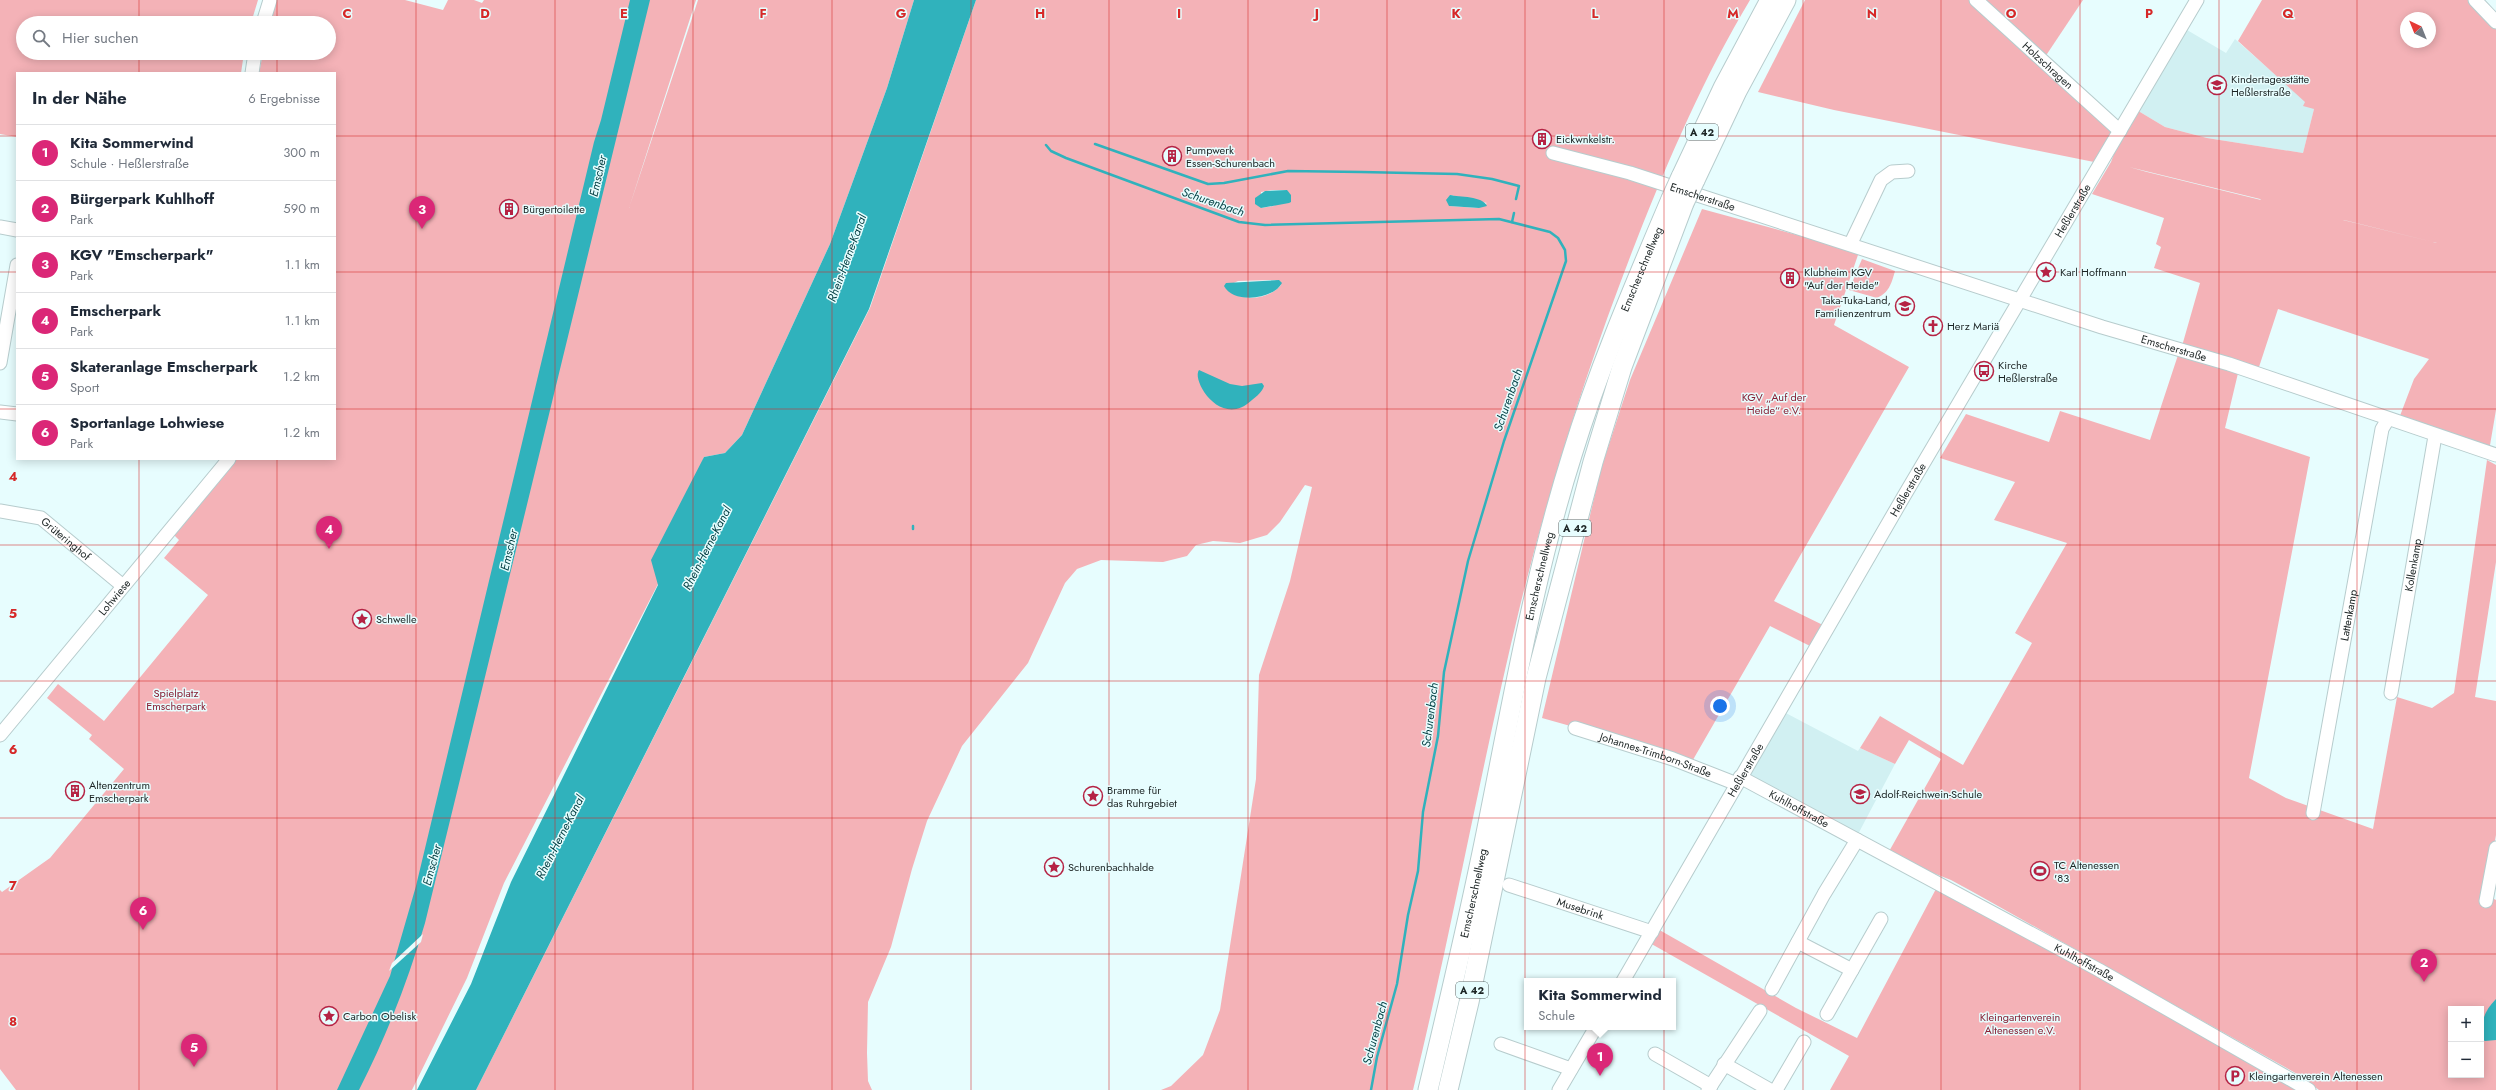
<!DOCTYPE html>
<html lang="de">
<meta charset="utf-8">
<style>
:root{--surface:#fff;--page:#f2f2f3;--text:#1f2937;--muted:#747a83;--line:#e0e1e3;--accent:#db2777}
body{margin:0;font-family:Jost,sans-serif;background:var(--page);color:var(--text)}
.controls{position:absolute;right:12px;bottom:12px;display:grid;overflow:hidden;border-radius:0px;box-shadow:0 2px 10px #0003}
.controls button{width:36px;height:36px;display:grid;place-items:center;padding:0;border:0;border-bottom:1px solid var(--line);background:var(--surface);color:var(--text);font:20px sans-serif}
.compass{position:absolute;left:2400px;top:12px;width:36px;height:36px;border-radius:50%;background:var(--surface);box-shadow:0 2px 10px #0003;rotate:317deg}
.you{position:absolute;left:1720px;top:706px;width:14px;height:14px;margin:-10px;border:3px solid #fff;border-radius:50%;background:#1a73e8;box-shadow:0 0 0 6px #1a73e833}
.badge{display:grid;place-items:center;width:26px;height:26px;border-radius:50%;background:var(--accent);color:#fff;font-size:13px;font-weight:700}
.pin{position:absolute;translate:-50% -33px;filter:drop-shadow(0 1px 2px #0008)}
.pin::after{content:'';position:absolute;top:21px;width:14px;height:12px;background:inherit;clip-path:polygon(0 0,100% 0,50% 100%)}
.popup{position:absolute;left:1524px;top:978px;width:152px;height:52px;box-sizing:border-box;display:grid;place-content:center;border-radius:0px;background:var(--surface);filter:drop-shadow(0 1px 3px #0005);font-size:13px;white-space:nowrap;color:var(--muted)}
.popup b{font-size:15px;color:var(--text)}
.popup::after{content:'';position:absolute;left:50%;top:100%;margin-left:-8px;border:8px solid transparent;border-top-color:var(--surface)}
.list{margin:0;padding:0;list-style:none}
h2{display:flex;justify-content:space-between;align-items:center;height:52px;margin:0;padding:0 16px;font-size:17px}
h2 small{font-size:13px;font-weight:400;color:var(--muted)}
.list li{display:grid;grid-template-columns:26px 1fr auto;gap:12px;align-items:center;box-sizing:border-box;height:56px;padding:0 16px;border-top:1px solid var(--line)}
.list b{display:block;font-size:15px;white-space:nowrap}
.list p{margin:0;font-size:13px;white-space:nowrap;color:var(--muted)}
.list em{font-size:13px;font-style:normal;color:var(--muted)}
.icon{flex:none;width:22px;height:22px;fill:none;stroke:currentColor;stroke-width:2;stroke-linecap:round;stroke-linejoin:round}
.map{position:relative;flex:none;width:2496px;height:1090px;overflow:hidden}
.search{position:absolute;background:var(--surface);box-shadow:0 2px 10px #0003;left:16px;top:16px;width:320px;height:44px;display:flex;align-items:center;gap:10px;box-sizing:border-box;padding:0 14px;border-radius:22px;color:var(--muted);font-size:15px}
.panel{position:absolute;background:var(--surface);box-shadow:0 2px 10px #0003;left:16px;top:72px;width:320px;height:388px;border-radius:0px}
.map>svg:first-child{display:block}
.built{fill:#d1f0f2}
.green{fill:#f4b2b7;fill-rule:evenodd}
.water{fill:#30b2bc}
.pier{fill:#e7fdfe}
.lines{fill:none;stroke-linecap:round;stroke-linejoin:round}
.stream{stroke:#30b2bc;stroke-width:2.5}
.minor-casing{stroke:#b7cccd;stroke-width:15}
.highway-casing{stroke:#b7cccd;stroke-width:21}
.minor{stroke:#fff;stroke-width:13}
.highway{stroke:#fff;stroke-width:19}
.highway-bridge-casing{stroke:#b7cccd;stroke-width:21;stroke-linecap:butt}
.highway-bridge{stroke:#fff;stroke-width:19}
.grid{fill:none;stroke:#d62828;stroke-width:1;stroke-opacity:0.55}
.labels{text-anchor:middle;stroke-width:3;stroke-linejoin:round;paint-order:stroke}
.shield{fill:#e7fdfe;stroke:#596565;stroke-width:1}
.shield-label{font-size:10px;font-weight:bold;fill:#1c2424}
.street-label{font-size:11px;fill:#1c2424;stroke:#e7fdfe}
.poi-label{font-size:11px;fill:#1c2424;stroke:#e7fdfe;text-anchor:start}
.park-label{font-size:11px;fill:#871f34;stroke:#e7fdfe}
.water-label{font-size:12px;font-style:italic;fill:#013d41;stroke:#e7fdfe}
.grid-label{font-size:13px;text-anchor:middle;font-weight:bold;fill:#d62828;stroke:#e7fdfe;stroke-width:3;stroke-linejoin:round;paint-order:stroke}
</style>
<div class="map">
<svg width="2496" height="1090" viewBox="0 0 2496 1090">
<rect width="100%" height="100%" fill="#e7fdfe"/>
<g class="built">
<polygon points="2182,27 2226,53 2235,39 2314,109 2303,153 2207,138 2165,127 2135,109"/>
<polygon points="1782,711 1858,751 1860,748 1895,764 1856,838 1743,777"/>
</g>
<g class="green">
<polygon points="0,0 258,0 251,23 23,23 23,53 244,53 241,73 17,73 17,137 0,134"/>
<polygon points="277,0 405,0 443,10 448,0 474,0 482,3 484,0 696,0 629,208 698,0 914,0 887,88 830,244 742,435 725,453 704,457 658,584 504,883 467,978 412,1090 16,1090 0,1069 0,890 2,892 50,858 124,769 89,739 92,735 47,698 58,684 104,721 208,595 164,558 179,540 174,535 236,459 335,459 335,73 259,73 263,53 329,53 329,23 270,23"/>
<path d="M976,0h774c-45,75 -81,158 -113,239 -47,120 -86,242 -117,367 -39,161 -68,324 -107,484h-252l10,-4 32,-31 17,-45 36,-231 3,-104 31,-94 22,-94 -7,-2 -25,37 -13,13 -27,8 -27,-2 -17,4 -9,11 -24,6 -62,-2 -24,9 -12,14 -37,80 -66,83 -35,75 -15,48 -21,78 -23,55 -1,51 1,28 4,9h-396l394,-782zM1272,190h15l-13,16 -13,2v-16zM1450,195l37,8 -9,5 -29,-2zM1275,280l6,5c-12,15 -42,18 -56,2l13,-6z"/>
<polygon points="1805,0 1973,0 2116,136 2099,163 1834,110 1758,92"/>
<polygon points="1974,0 2083,0 2043,60"/>
<path d="M2262,0h210l24,25v385l-7,41 -91,-30 16,-42 15,-20 -151,-50 -19,58 -77,-21 18,-63 -46,-15 7,-21 -5,-3 8,-26 -72,-24 19,-32 11,-30 13,-23 30,18 42,11 96,15 11,-44 -11,-3 2,-4 -67,-61zM2406,18h24v24h-24zM2129,167l131,32 1,1 -114,-28zM2343,220h1l93,23z"/>
<polygon points="1702,209 1859,252 1834,325 1909,367 1774,601 1829,628 1816,649 1770,626 1690,765 1613,738 1542,718 1601,469 1630,380"/>
<path d="M1862,259l33,12c-4,14 -6,21 -18,27l-28,-8z"/>
<path d="M2179,352l60,17 -14,59 85,29 -61,321 37,20 87,31 24,-132 35,11 22,-15 33,-233 9,5v97l-21,135 21,4v134l-11,59 11,6v190h-177l-20,-15 -326,-183 -22,-12 -64,-25 54,-96 -32,-19 -14,24 -35,-16 20,-32 83,49 69,-122 -17,-10 52,-90 -73,-23 21,-38 -75,-24 26,-44 83,28 11,-31 90,29zM2451,1009h30v66h-30z"/>
<polygon points="1937,887 2306,1090 1830,1090 1849,1056 1648,942 1656,928 1796,1008 1857,1038"/>
</g>
<g class="water">
<path d="M630,0h20l-225,923c-17,58 -39,114 -66,167h-22l53,-114 26,-90 178,-744 7,-22z"/>
<polygon points="914,0 976,0 869,309 476,1090 417,1090 471,984 511,882 658,585 651,560 704,457 725,453 742,435 830,244 887,88"/>
<polygon points="1287,190 1291,195 1291,202 1289,203 1261,208 1255,204 1255,198 1265,191"/>
<path d="M1450,195c9,2 33,1 37,11l-8,2 -30,-2 -3,-6z"/>
<path d="M1279,280l3,3c-9,17 -49,21 -58,3l2,-3z"/>
<path d="M1199,370l31,14 12,2 20,-3 2,3c-2,6 -7,10 -12,14 -31,30 -61,-20 -53,-30z"/>
<path d="M2496,999v41l-11,1 -4,-2c0,-17 3,-28 15,-40z"/>
</g>
<polygon class="pier" points="423,934 421,942 389,971 392,963"/>
<g class="lines">
<g class="stream">
<polyline points="1095,144 1208,184 1224,183 1288,171 1361,172 1457,174 1492,179 1519,186 1516,199"/>
<polyline points="1046,145 1051,151 1066,158 1239,222 1265,225 1499,219 1550,232 1558,238 1565,250 1566,261 1504,441 1468,561 1444,672 1438,736 1423,812 1418,871 1408,915 1397,984 1377,1057 1371,1090"/>
<polyline points="1512,222 1514,213"/>
<polyline points="913,526 913,529"/>
</g>
<defs>
<g id="minor">
<path id="s1" d="M1976,0l144,131"/>
<polyline points="2475,0 2496,22"/>
<polyline points="263,23 270,0"/>
<polyline points="252,73 255,53"/>
<path id="s2" d="M1553,153l77,20 472,154 127,37 267,91"/>
<polyline points="0,227 17,230"/>
<polyline points="1851,243 1881,180 1892,172 1908,171"/>
<polyline points="0,363 17,265"/>
<polyline points="0,412 17,414"/>
<path id="s3" d="M0,511l41,7 82,68"/>
<path id="s4" d="M2391,693l44,-257"/>
<path id="s5" d="M1575,728l98,31 64,25"/>
<path id="s6" d="M0,735l229,-276"/>
<path id="s7" d="M1740,777l359,193 210,120"/>
<path id="s8" d="M2313,813l69,-384 6,-10"/>
<path id="s9" d="M1509,885l143,47"/>
<polyline points="2486,901 2496,848"/>
<polyline points="1798,942 1852,970 1827,1014"/>
<polyline points="1852,970 1881,919"/>
<path id="s10" d="M1623,981l281,-485 293,-496"/>
<polyline points="1772,989 1824,894 1857,840"/>
<polyline points="1501,1044 1571,1069"/>
<polyline points="1655,1054 1711,1086"/>
<polyline points="1724,1064 1770,1090"/>
<polyline points="1559,1090 1596,1027"/>
<polyline points="1708,1090 1760,1011"/>
<polyline points="1776,1090 1804,1042"/>
</g>
<g id="highway">
<polyline points="1681,177 1723,88 1770,0"/>
<polyline points="1695,180 1737,91 1786,0"/>
<path id="s11" d="M1428,1090c22,-92 44,-184 62,-277 24,-120 45,-241 82,-358 27,-88 63,-171 99,-256"/>
<polyline points="1448,1090 1469,1002 1536,678 1593,462 1622,367 1684,203"/>
</g>
</defs>
<use href="#minor" class="minor-casing"/>
<use href="#highway" class="highway-casing"/>
<use href="#minor" class="minor"/>
<use href="#highway" class="highway"/>
<defs>
<g id="highway-bridge">
<polyline points="1671,199 1681,177"/>
<polyline points="1684,203 1695,180"/>
</g>
</defs>
<use href="#highway-bridge" class="highway-bridge-casing"/>
<use href="#highway-bridge" class="highway-bridge"/>
</g>
<path class="grid" d="M139,0v23M277,0v23M416,0v1090M555,0v1090M693,0v1090M832,0v1090M971,0v1090M1109,0v1090M1248,0v1090M1387,0v1090M1525,0v1090M1664,0v1090M1803,0v1090M1941,0v1090M2080,0v1090M2219,0v1090M2357,0v1090M139,53v20M277,53v20M0,136h17M335,136h2161M0,272h17M335,272h2161M0,409h17M335,409h2161M139,459v631M277,459v631M0,545h2496M0,681h2496M0,818h2496M0,954h2496"/>
<defs>
<symbol id="school-ring" viewBox="-11 -11 22 22"><circle r="9.5" fill="#e7fdfe" stroke="#b52344" stroke-width="1.5"/><path d="M0-5L7-2L0 1L-7-2ZM-4 1L0 2.5L4 1V4Q0 6-4 4Z" fill="#b52344"/></symbol>
<symbol id="building-ring" viewBox="-11 -11 22 22"><circle r="9.5" fill="#e7fdfe" stroke="#b52344" stroke-width="1.5"/><path d="M-4-6H4V6H1V3H-1V6H-4ZM-2.5-4.3h1.7v1.8h-1.7ZM.8-4.3h1.7v1.8H.8ZM-2.5-1h1.7V.8h-1.7ZM.8-1h1.7V.8H.8Z" fill="#b52344"/></symbol>
<symbol id="sight-ring" viewBox="-11 -11 22 22"><circle r="9.5" fill="#e7fdfe" stroke="#b52344" stroke-width="1.5"/><path d="M0-6L1.8-2.2L6-1.7L2.9 1.2L3.7 5.4L0 3.3L-3.7 5.4L-2.9 1.2L-6-1.7L-1.8-2.2Z" fill="#b52344"/></symbol>
<symbol id="church-ring" viewBox="-11 -11 22 22"><circle r="9.5" fill="#e7fdfe" stroke="#b52344" stroke-width="1.5"/><path d="M-1.2-6h2.4v3.5h3.3v2.4h-3.3V6h-2.4V-.1h-3.3v-2.4h3.3Z" fill="#b52344"/></symbol>
<symbol id="bus-ring" viewBox="-11 -11 22 22"><circle r="9.5" fill="#e7fdfe" stroke="#b52344" stroke-width="1.5"/><path d="M-5-6H5V4H4V6H2V4H-2V6H-4V4H-5ZM-3.5-4V0h7V-4ZM-3.5 1.2v1.5H-2V1.2ZM2 1.2v1.5H3.5V1.2Z" fill="#b52344"/></symbol>
<symbol id="stadium-ring" viewBox="-11 -11 22 22"><circle r="9.5" fill="#e7fdfe" stroke="#b52344" stroke-width="1.5"/><path d="M0-5a6.5 5 0 1 0 0 10a6.5 5 0 1 0 0-10ZM-3.5-1.8h7v3.6h-7Z" fill="#b52344"/></symbol>
<symbol id="parking-ring" viewBox="-11 -11 22 22"><circle r="9.5" fill="#e7fdfe" stroke="#b52344" stroke-width="1.5"/><path d="M-3.5-5.5H1a3.5 3.5 0 0 1 0 7H-1V5.5H-3.5ZM-1-3.4V-.6H.8a1.4 1.4 0 0 0 0-2.8Z" fill="#b52344"/></symbol>
</defs>
<g fill-rule="evenodd">
<use href="#school-ring" x="2206" y="74" width="22" height="22"/>
<use href="#building-ring" x="1531" y="128" width="22" height="22"/>
<use href="#building-ring" x="1161" y="145" width="22" height="22"/>
<use href="#building-ring" x="498" y="198" width="22" height="22"/>
<use href="#sight-ring" x="2035" y="261" width="22" height="22"/>
<use href="#building-ring" x="1779" y="267" width="22" height="22"/>
<use href="#school-ring" x="1894" y="295" width="22" height="22"/>
<use href="#church-ring" x="1922" y="315" width="22" height="22"/>
<use href="#bus-ring" x="1973" y="360" width="22" height="22"/>
<use href="#sight-ring" x="351" y="608" width="22" height="22"/>
<use href="#building-ring" x="64" y="780" width="22" height="22"/>
<use href="#school-ring" x="1849" y="783" width="22" height="22"/>
<use href="#sight-ring" x="1082" y="785" width="22" height="22"/>
<use href="#sight-ring" x="1043" y="856" width="22" height="22"/>
<use href="#stadium-ring" x="2029" y="860" width="22" height="22"/>
<use href="#sight-ring" x="318" y="1005" width="22" height="22"/>
<use href="#parking-ring" x="2224" y="1065" width="22" height="22"/>
</g>
<g class="labels">
<g class="shield">
<rect x="1686" y="124" width="32" height="16" rx="3"/>
<rect x="1559" y="520" width="32" height="16" rx="3"/>
<rect x="1456" y="982" width="32" height="16" rx="3"/>
</g>
<g class="shield-label">
<text x="1702" y="136">A 42</text>
<text x="1575" y="532">A 42</text>
<text x="1472" y="994">A 42</text>
</g>
<g class="street-label">
<text dy="4" stroke="none"><textPath href="#s1" startOffset="97">Holzschragen</textPath></text>
<text dy="4" stroke="none"><textPath href="#s2" startOffset="156">Emscherstraße</textPath></text>
<text dy="4" stroke="none"><textPath href="#s10" startOffset="892">Heßlerstraße</textPath></text>
<text dy="4" stroke="none"><textPath href="#s11" startOffset="850">Emscherschnellweg</textPath></text>
<text dy="4" stroke="none"><textPath href="#s2" startOffset="651">Emscherstraße</textPath></text>
<text dy="4" stroke="none"><textPath href="#s10" startOffset="568">Heßlerstraße</textPath></text>
<text dy="4" stroke="none"><textPath href="#s3" startOffset="74">Grüteringhof</textPath></text>
<text dy="4" stroke="none"><textPath href="#s4" startOffset="130">Kollenkamp</textPath></text>
<text dy="4" stroke="none"><textPath href="#s11" startOffset="526">Emscherschnellweg</textPath></text>
<text dy="4" stroke="none"><textPath href="#s6" startOffset="179">Lohwiese</textPath></text>
<text dy="4" stroke="none"><textPath href="#s8" startOffset="201">Lattenkamp</textPath></text>
<text dy="4" stroke="none"><textPath href="#s5" startOffset="85">Johannes-Trimborn-Straße</textPath></text>
<text dy="4" stroke="none"><textPath href="#s10" startOffset="244">Heßlerstraße</textPath></text>
<text dy="4" stroke="none"><textPath href="#s7" startOffset="67">Kuhlhoffstraße</textPath></text>
<text dy="4" stroke="none"><textPath href="#s11" startOffset="202">Emscherschnellweg</textPath></text>
<text dy="4" stroke="none"><textPath href="#s9" startOffset="75">Musebrink</textPath></text>
<text dy="4" stroke="none"><textPath href="#s7" startOffset="391">Kuhlhoffstraße</textPath></text>
</g>
<g class="poi-label">
<text x="2231" y="83">Kindertagesstätte<tspan x="2231" dy="13">Heßlerstraße</tspan></text>
<text x="1556" y="143">Eickwnkelstr.</text>
<text x="1186" y="154">Pumpwerk<tspan x="1186" dy="13">Essen-Schurenbach</tspan></text>
<text x="523" y="213">Bürgertoilette</text>
<text x="1804" y="276">Klubheim KGV<tspan x="1804" dy="13">"Auf der Heide"</tspan></text>
<text x="2060" y="276">Karl Hoffmann</text>
<text x="1891" y="304" text-anchor="end">Taka-Tuka-Land,<tspan x="1891" dy="13">Familienzentrum</tspan></text>
<text x="1947" y="330">Herz Mariä</text>
<text x="1998" y="369">Kirche<tspan x="1998" dy="13">Heßlerstraße</tspan></text>
<text x="376" y="623">Schwelle</text>
<text x="89" y="789">Altenzentrum<tspan x="89" dy="13">Emscherpark</tspan></text>
<text x="1107" y="794">Bramme für<tspan x="1107" dy="13">das Ruhrgebiet</tspan></text>
<text x="1874" y="798">Adolf-Reichwein-Schule</text>
<text x="2054" y="869">TC Altenessen<tspan x="2054" dy="13">'83</tspan></text>
<text x="1068" y="871">Schurenbachhalde</text>
<text x="343" y="1020">Carbon Obelisk</text>
<text x="2249" y="1080">Kleingartenverein Altenessen</text>
</g>
<g class="park-label">
<text x="1774" y="401">KGV „Auf der<tspan x="1774" dy="13">Heide“ e.V.</tspan></text>
<text x="176" y="697">Spielplatz<tspan x="176" dy="13">Emscherpark</tspan></text>
<text x="2020" y="1021">Kleingartenverein<tspan x="2020" dy="13">Altenessen e.V.</tspan></text>
</g>
<g class="water-label">
<text transform="translate(598 176) rotate(-77)" y="4">Emscher</text>
<text transform="translate(1213 202) rotate(19)" y="4">Schurenbach</text>
<text transform="translate(847 258) rotate(-70)" y="4">Rhein-Herne-Kanal</text>
<text transform="translate(1508 400) rotate(-71)" y="4">Schurenbach</text>
<text transform="translate(707 548) rotate(-63)" y="4">Rhein-Herne-Kanal</text>
<text transform="translate(509 550) rotate(-77)" y="4">Emscher</text>
<text transform="translate(1430 715) rotate(-83)" y="4">Schurenbach</text>
<text transform="translate(560 837) rotate(-63)" y="4">Rhein-Herne-Kanal</text>
<text transform="translate(432 865) rotate(-75)" y="4">Emscher</text>
<text transform="translate(1375 1033) rotate(-75)" y="4">Schurenbach</text>
</g>
</g>
<g class="grid-label">
<text x="347" y="18">C</text>
<text x="485" y="18">D</text>
<text x="624" y="18">E</text>
<text x="763" y="18">F</text>
<text x="901" y="18">G</text>
<text x="1040" y="18">H</text>
<text x="1179" y="18">I</text>
<text x="1317" y="18">J</text>
<text x="1456" y="18">K</text>
<text x="1595" y="18">L</text>
<text x="1733" y="18">M</text>
<text x="1872" y="18">N</text>
<text x="2011" y="18">O</text>
<text x="2149" y="18">P</text>
<text x="2288" y="18">Q</text>
<text x="13" y="481">4</text>
<text x="13" y="618">5</text>
<text x="13" y="754">6</text>
<text x="13" y="890">7</text>
<text x="13" y="1026">8</text>
</g>
</svg>
<div class="controls">
<button>+</button>
<button>−</button>
</div>
<svg class="compass" viewBox="-18 -18 36 36"><path d="M0-13l5 13h-10z" fill="#e53935"/><path d="M0 13l5-13h-10z" fill="#747a83"/></svg>
<div class="you"></div>
<div class="pin badge" style="left:1600px;top:1076px">1</div>
<div class="popup"><b>Kita Sommerwind</b>Schule</div>
<div class="pin badge" style="left:2424px;top:982px">2</div>
<div class="pin badge" style="left:422px;top:229px">3</div>
<div class="pin badge" style="left:329px;top:549px">4</div>
<div class="pin badge" style="left:194px;top:1067px">5</div>
<div class="pin badge" style="left:143px;top:930px">6</div>
<div class="search"><svg class="icon" aria-label="search" viewBox="0 0 24 24"><circle cx="10" cy="10" r="6"/><path d="M15 15l6 6"/></svg>Hier suchen</div>
<section class="panel">
<h2>In der Nähe<small>6 Ergebnisse</small></h2>
<ul class="list">
<li><span class="badge">1</span><div><b>Kita Sommerwind</b><p>Schule · Heßlerstraße</p></div><em>300 m</em></li>
<li><span class="badge">2</span><div><b>Bürgerpark Kuhlhoff</b><p>Park</p></div><em>590 m</em></li>
<li><span class="badge">3</span><div><b>KGV &quot;Emscherpark&quot;</b><p>Park</p></div><em>1.1 km</em></li>
<li><span class="badge">4</span><div><b>Emscherpark</b><p>Park</p></div><em>1.1 km</em></li>
<li><span class="badge">5</span><div><b>Skateranlage Emscherpark</b><p>Sport</p></div><em>1.2 km</em></li>
<li><span class="badge">6</span><div><b>Sportanlage Lohwiese</b><p>Park</p></div><em>1.2 km</em></li>
</ul>
</section>
</div>
